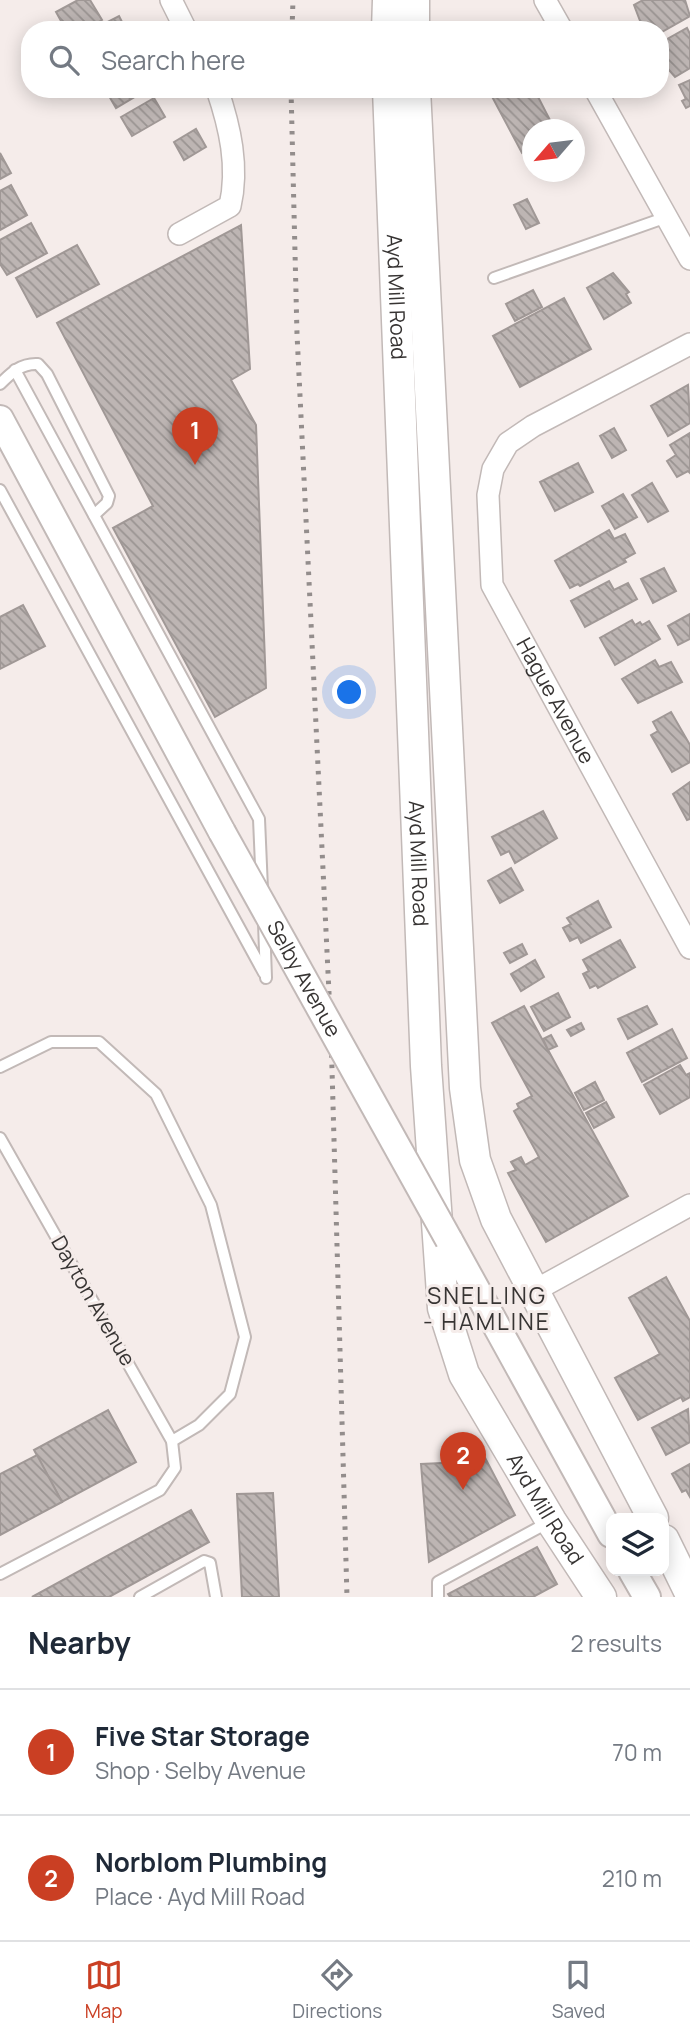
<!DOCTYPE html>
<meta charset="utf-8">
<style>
:root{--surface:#fff;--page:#f2f2f3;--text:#1f2937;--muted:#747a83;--line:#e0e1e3;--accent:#ca3f23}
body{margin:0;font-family:Manrope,sans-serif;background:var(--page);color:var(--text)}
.controls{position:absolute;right:21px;bottom:21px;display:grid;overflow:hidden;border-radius:14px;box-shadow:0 4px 18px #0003}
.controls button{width:63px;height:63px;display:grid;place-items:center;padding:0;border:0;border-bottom:2px solid var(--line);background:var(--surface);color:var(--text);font:35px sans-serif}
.compass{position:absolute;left:522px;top:119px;width:63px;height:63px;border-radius:50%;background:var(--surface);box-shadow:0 4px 18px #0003;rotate:242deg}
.you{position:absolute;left:350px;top:693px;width:24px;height:24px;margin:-18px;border:5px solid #fff;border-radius:50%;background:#1a73e8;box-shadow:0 0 0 10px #1a73e833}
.badge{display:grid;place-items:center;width:46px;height:46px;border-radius:50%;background:var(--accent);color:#fff;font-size:23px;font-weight:700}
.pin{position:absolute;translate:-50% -58px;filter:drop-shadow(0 2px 4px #0008)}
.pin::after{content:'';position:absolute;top:37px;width:24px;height:21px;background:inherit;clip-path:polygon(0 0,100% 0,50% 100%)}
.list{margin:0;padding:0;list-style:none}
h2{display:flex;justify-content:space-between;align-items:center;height:91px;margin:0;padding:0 28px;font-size:30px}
h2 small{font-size:23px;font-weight:400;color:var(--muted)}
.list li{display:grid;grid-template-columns:46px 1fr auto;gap:21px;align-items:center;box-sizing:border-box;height:126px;padding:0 28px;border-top:2px solid var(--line)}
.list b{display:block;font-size:26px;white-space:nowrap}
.list p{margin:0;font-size:23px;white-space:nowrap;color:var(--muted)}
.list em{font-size:23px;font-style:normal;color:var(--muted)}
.icon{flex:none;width:38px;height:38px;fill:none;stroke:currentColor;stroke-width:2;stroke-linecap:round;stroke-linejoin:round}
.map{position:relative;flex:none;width:690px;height:1597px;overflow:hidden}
.search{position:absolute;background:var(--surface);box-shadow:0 4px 18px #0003;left:21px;right:21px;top:21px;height:77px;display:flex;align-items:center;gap:18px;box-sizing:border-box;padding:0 24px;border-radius:28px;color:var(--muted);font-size:26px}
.sheet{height:343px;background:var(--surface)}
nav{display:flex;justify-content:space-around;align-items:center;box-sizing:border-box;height:98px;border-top:2px solid var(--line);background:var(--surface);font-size:19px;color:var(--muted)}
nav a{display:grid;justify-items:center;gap:4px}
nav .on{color:var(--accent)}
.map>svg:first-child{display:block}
.building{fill:url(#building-back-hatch);stroke:#a09896;stroke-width:2}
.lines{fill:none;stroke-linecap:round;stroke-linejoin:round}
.service-casing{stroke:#c2b9b7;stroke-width:14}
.minor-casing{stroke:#c2b9b7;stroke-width:24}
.tertiary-casing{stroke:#c2b9b7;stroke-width:30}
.secondary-casing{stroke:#c2b9b7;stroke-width:33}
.service{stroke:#fff;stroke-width:10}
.minor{stroke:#fff;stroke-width:21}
.tertiary{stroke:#fff;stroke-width:26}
.secondary{stroke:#fff;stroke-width:30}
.rail{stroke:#938d8c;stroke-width:5;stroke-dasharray:3.5 7;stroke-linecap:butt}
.tertiary-bridge-casing{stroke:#c2b9b7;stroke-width:30;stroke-linecap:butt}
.tertiary-bridge{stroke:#fff;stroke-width:26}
.labels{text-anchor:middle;stroke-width:6;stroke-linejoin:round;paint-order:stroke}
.street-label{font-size:21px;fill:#373433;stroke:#f5ecea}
.neighbourhood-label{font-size:23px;letter-spacing:2px;fill:#373433;stroke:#f5ecea}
</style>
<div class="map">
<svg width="690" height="1597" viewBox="0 0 690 1597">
<defs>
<pattern id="building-back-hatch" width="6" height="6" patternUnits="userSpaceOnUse" patternTransform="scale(1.75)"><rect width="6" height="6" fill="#bdb5b3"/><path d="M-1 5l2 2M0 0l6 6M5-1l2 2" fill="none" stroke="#9a9492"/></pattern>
</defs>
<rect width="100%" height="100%" fill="#f5ecea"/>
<g class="building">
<polygon points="78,0 90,0 102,20 84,30 66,30 56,12"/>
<polygon points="643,0 685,0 690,16 660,33 660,30 648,30 646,25 642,26 634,5"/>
<polygon points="119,16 126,30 92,30"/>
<polygon points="687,28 690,34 690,68 675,77 662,62 665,61 660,53 660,43"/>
<polygon points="690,80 690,106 686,108 682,101 686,99 679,85"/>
<polygon points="105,89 148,89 116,108"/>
<polygon points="488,89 534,89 551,122 543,126 544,130 532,130 532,154 530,149 522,153"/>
<polygon points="154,98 165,117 132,136 121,117"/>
<polygon points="196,129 206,147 184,160 174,142"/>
<polygon points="0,153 11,173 0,179"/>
<polygon points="11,185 27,215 0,230 0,191"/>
<polygon points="527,199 539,223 526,229 514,205"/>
<polygon points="31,223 47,253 7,275 0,264 0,240"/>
<polygon points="241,225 250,369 231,380 256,425 266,688 215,717 113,528 153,506 57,323"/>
<polygon points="77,245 99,284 37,317 16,278"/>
<polygon points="613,273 629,292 626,294 631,303 604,319 587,288"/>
<polygon points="533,290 542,307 515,321 506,304"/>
<polygon points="564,298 591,349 520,387 493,336"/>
<polygon points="688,385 690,423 668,436 651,406"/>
<polygon points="614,428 626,450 612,458 600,436"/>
<polygon points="690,433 690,473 688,471 677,477 667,461 676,455 670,445"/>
<polygon points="578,463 593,492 555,511 540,482"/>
<polygon points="652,483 668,511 648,522 632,495"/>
<polygon points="623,494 637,517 615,529 602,506"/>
<polygon points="609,530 614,539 625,534 635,553 624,559 626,562 580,586 578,584 570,588 555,561"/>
<polygon points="664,568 676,591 653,603 641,579"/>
<polygon points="609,581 614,590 628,583 637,599 585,627 571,601"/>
<polygon points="23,605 45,646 0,669 0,617"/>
<polygon points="690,614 690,639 678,645 668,626"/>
<polygon points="632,620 635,625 640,622 642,625 649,621 660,639 615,665 600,638"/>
<polygon points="655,660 659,667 671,662 682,682 638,703 622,679"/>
<polygon points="671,712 690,745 690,762 672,772 651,735 658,731 653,722"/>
<polygon points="690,782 690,819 687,820 673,794"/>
<polygon points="543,811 557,838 515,863 509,851 501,855 492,837"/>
<polygon points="511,868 523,890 500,903 488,881"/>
<polygon points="598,901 611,927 581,943 578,937 570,941 563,928 571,924 567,918"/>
<polygon points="620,940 635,967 598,988 596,985 590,988 583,974 589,971 583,960"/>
<polygon points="522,944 527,954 510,963 504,953"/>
<polygon points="535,960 544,977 521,991 511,974"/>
<polygon points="558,993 570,1017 544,1031 531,1007"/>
<polygon points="524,1006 628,1196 546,1242 508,1173 516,1170 511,1162 521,1157 525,1165 539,1157 514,1111 519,1108 517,1104 532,1096 492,1023"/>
<polygon points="647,1006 657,1024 628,1039 618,1019"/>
<polygon points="581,1023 584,1029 571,1036 567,1030"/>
<polygon points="672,1029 687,1058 642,1082 627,1053"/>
<polygon points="551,1035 557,1046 548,1050 543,1039"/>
<polygon points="680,1065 686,1075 690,1073 690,1097 660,1114 644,1085"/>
<polygon points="595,1082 604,1100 584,1110 575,1093"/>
<polygon points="606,1102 614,1117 594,1128 586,1113"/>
<polygon points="666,1277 690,1321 690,1397 683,1401 681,1397 638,1420 615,1378 660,1354 629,1298"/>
<polygon points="688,1409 690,1442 666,1455 652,1428"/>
<polygon points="108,1410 136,1462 62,1502 34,1450"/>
<polygon points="482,1452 515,1515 429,1562 421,1464 465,1462"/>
<polygon points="37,1455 62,1502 0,1535 0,1474"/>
<polygon points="690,1464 690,1497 686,1490 682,1492 672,1474"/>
<polygon points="273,1493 279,1597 242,1597 237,1494"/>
<polygon points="191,1510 209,1542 109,1597 32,1597"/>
<polygon points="537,1547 557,1584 533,1597 450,1597 448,1594"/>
</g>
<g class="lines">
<defs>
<g id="service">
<polyline points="494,278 667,217"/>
<polyline points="15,370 259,819 262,889"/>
<path d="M0,384c11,-11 21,-21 38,-20l9,10 62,122 -2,7 -13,12"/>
<polyline points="0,490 264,973"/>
<polyline points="264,923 266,978"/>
<polyline points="0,1067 51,1042 99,1042 156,1094 211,1205 245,1337 230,1394 199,1425 172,1441"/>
<polyline points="0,1138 172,1441 175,1468 160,1490 0,1574"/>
<polyline points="140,1597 204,1561 210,1563 216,1597"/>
<polyline points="438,1597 438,1582 549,1522"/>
</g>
<g id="minor">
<polyline points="171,0 186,30"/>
<polyline points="545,0 562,30"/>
<polyline points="595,89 690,259"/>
<path d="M179,234l51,-28c9,-39 0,-79 -13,-117"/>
<path id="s1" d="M690,344l-157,82 -25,17 -15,26 -5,26 4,90 198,363"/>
<polyline points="534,1291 690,1205"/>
</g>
<g id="tertiary">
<polyline points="0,419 222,832"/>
<polyline points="449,1240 611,1534"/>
<polyline points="632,1571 647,1597"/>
</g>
<g id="secondary">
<polyline points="414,0 414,30"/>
<polyline points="387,30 388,0"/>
<path id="s2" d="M388,89l38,977 17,242 21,66 87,147 50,76"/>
<polyline points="415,89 465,1088 475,1160 496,1219 653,1518"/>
<polyline points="664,1540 690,1593"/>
</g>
</defs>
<use href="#service" class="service-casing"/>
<use href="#minor" class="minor-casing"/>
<use href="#tertiary" class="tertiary-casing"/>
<use href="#secondary" class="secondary-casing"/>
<use href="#service" class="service"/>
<use href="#minor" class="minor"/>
<use href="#tertiary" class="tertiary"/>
<use href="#secondary" class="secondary"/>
<g class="rail">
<polyline points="292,30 293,0"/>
<polyline points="291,89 297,334 331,1034 347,1597"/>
</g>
<defs>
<g id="tertiary-bridge">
<path id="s3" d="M222,832l227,408"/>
</g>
</defs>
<use href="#tertiary-bridge" class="tertiary-bridge-casing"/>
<use href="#tertiary-bridge" class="tertiary-bridge"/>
</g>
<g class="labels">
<g class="street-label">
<text dy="7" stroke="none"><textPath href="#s2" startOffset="208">Ayd Mill Road</textPath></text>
<text dy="7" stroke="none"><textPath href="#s1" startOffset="486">Hague Avenue</textPath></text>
<text dy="7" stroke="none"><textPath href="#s2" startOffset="775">Ayd Mill Road</textPath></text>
<text dy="7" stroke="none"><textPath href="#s3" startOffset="168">Selby Avenue</textPath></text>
<text transform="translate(93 1301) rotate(60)" y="7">Dayton Avenue</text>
<text dy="7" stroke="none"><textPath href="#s2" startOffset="1447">Ayd Mill Road</textPath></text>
</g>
<g class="neighbourhood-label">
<text x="487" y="1304">SNELLING<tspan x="487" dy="26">- HAMLINE</tspan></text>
</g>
</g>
</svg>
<div class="controls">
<button><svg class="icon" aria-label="layers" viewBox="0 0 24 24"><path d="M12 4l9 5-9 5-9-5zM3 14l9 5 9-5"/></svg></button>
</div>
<svg class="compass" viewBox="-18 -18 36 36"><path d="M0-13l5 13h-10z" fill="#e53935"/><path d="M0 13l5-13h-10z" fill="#747a83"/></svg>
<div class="you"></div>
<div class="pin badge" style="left:195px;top:465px">1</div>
<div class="pin badge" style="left:463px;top:1490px">2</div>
<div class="search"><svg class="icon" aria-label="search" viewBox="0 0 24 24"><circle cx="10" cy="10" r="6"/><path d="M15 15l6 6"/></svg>Search here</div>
</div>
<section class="sheet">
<h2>Nearby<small>2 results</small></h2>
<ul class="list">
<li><span class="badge">1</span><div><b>Five Star Storage</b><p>Shop · Selby Avenue</p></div><em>70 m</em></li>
<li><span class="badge">2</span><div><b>Norblom Plumbing</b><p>Place · Ayd Mill Road</p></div><em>210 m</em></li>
</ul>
</section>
<nav>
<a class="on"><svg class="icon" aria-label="map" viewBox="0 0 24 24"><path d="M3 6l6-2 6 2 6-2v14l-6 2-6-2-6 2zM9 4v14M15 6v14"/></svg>Map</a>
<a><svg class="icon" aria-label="directions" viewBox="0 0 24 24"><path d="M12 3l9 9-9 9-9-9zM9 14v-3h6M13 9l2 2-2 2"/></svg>Directions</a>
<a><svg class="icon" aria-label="saved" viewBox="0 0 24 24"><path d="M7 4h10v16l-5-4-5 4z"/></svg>Saved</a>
</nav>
